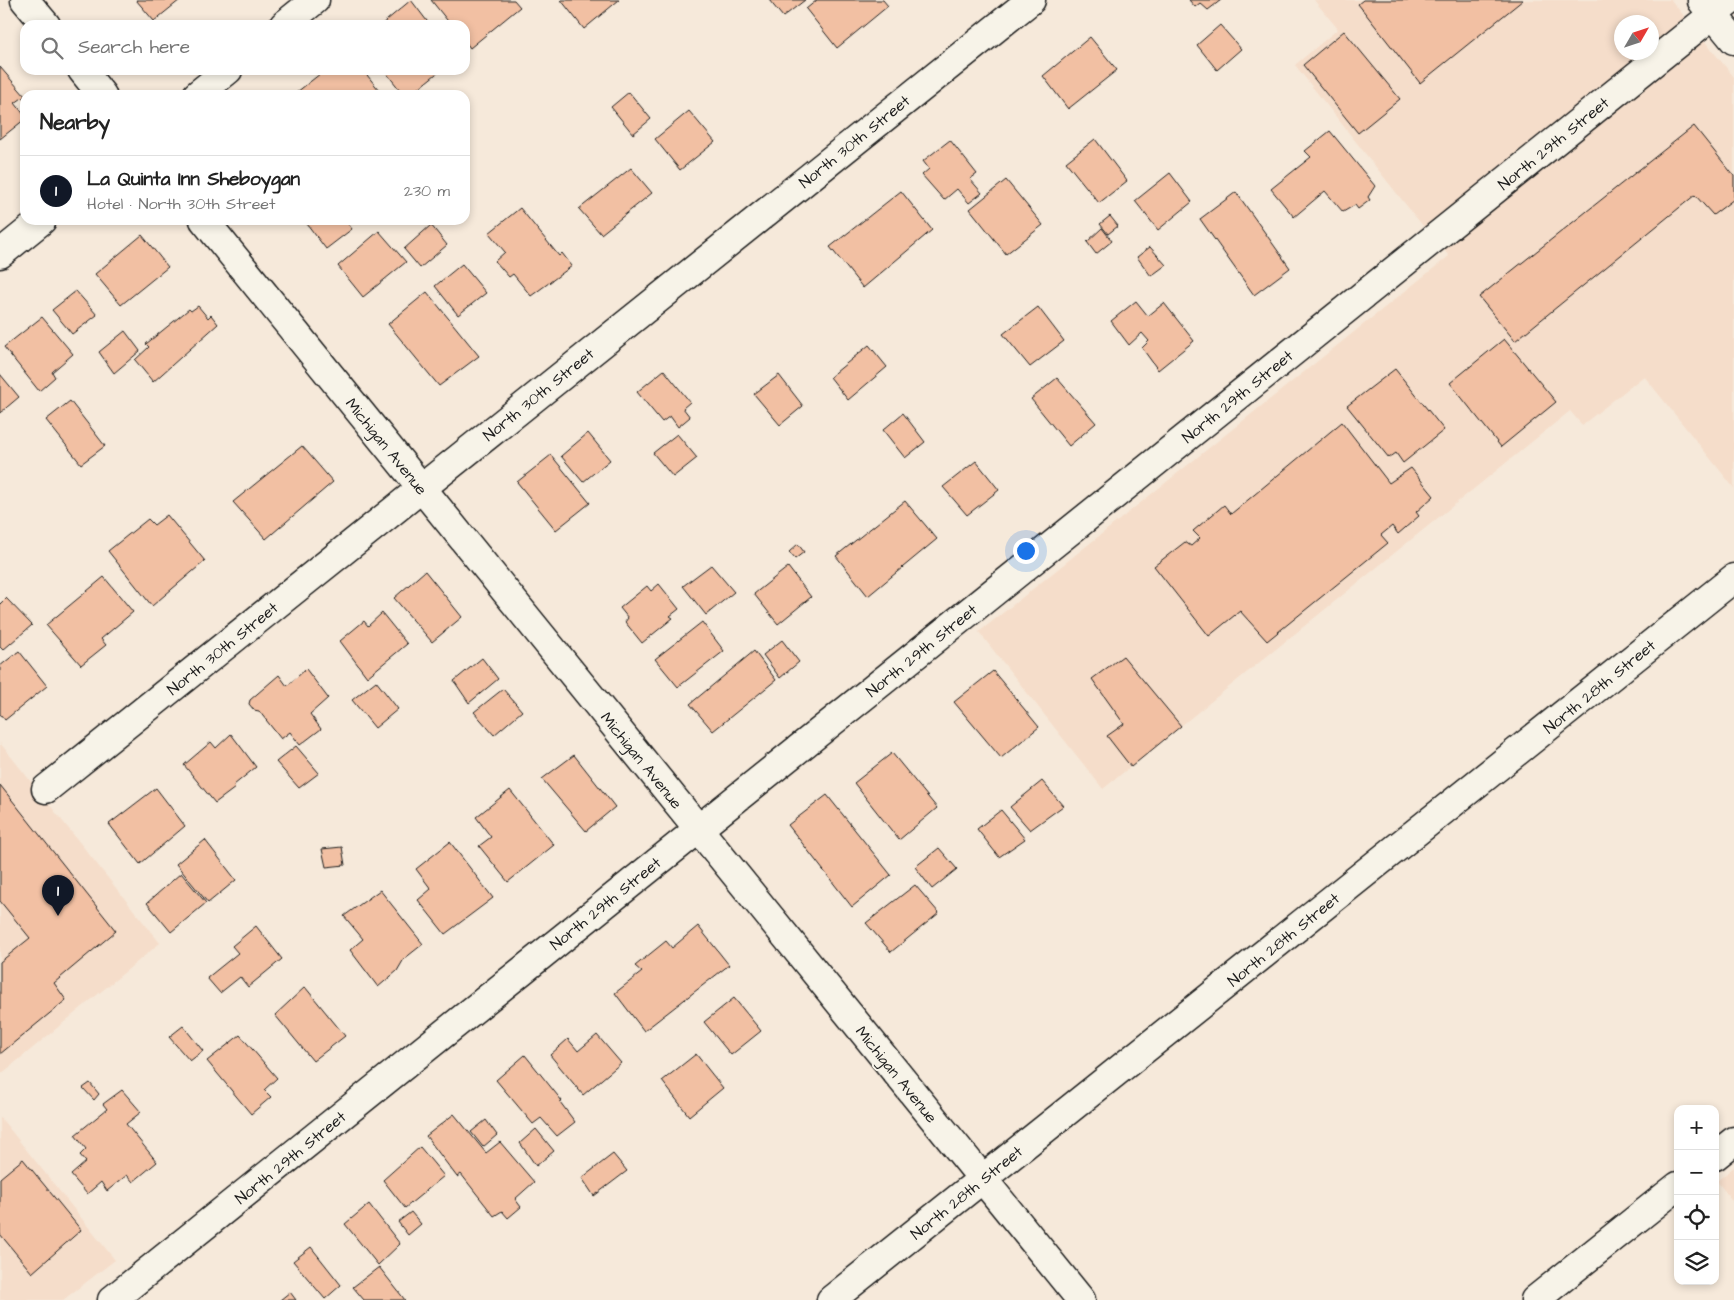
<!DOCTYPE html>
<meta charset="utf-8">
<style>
:root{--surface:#fff;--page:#f6f6f6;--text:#222;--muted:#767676;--line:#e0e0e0;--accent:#111827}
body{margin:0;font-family:"Architects Daughter",sans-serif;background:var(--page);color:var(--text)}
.controls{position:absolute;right:15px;bottom:15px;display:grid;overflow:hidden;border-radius:10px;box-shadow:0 2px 8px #0003}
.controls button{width:45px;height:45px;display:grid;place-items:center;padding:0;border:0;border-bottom:1px solid var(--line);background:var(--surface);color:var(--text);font:25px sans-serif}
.compass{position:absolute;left:1614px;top:15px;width:45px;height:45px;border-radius:50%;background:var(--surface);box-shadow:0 2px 8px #0003;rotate:51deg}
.you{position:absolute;left:1025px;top:550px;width:18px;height:18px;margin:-12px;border:4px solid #fff;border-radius:50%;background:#1a73e8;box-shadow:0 0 0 8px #1a73e833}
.badge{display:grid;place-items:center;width:32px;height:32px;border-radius:50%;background:var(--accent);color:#fff;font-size:16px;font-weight:700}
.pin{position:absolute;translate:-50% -41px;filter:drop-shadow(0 1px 2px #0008)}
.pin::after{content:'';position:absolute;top:26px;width:18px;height:15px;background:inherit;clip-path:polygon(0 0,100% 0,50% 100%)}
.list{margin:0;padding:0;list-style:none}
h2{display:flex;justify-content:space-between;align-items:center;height:65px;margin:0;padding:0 20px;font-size:21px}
h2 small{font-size:16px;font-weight:400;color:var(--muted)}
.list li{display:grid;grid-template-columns:32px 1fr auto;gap:15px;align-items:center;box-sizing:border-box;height:70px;padding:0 20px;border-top:1px solid var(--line)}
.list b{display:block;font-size:19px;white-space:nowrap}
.list p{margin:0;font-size:16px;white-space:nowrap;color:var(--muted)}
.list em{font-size:16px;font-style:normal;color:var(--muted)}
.icon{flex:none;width:28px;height:28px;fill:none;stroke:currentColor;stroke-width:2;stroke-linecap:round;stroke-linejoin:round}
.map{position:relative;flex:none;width:1734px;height:1300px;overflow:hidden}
.search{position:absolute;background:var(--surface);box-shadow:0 2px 8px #0003;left:20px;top:20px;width:450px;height:55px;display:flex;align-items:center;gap:12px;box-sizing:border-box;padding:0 18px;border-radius:15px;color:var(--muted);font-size:19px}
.panel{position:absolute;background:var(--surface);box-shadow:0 2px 8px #0003;left:20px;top:90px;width:450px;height:135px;border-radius:15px}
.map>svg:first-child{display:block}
.built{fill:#f5ddca;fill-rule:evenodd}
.building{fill:#f2c0a3;stroke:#1c1c1c}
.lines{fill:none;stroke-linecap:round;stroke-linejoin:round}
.minor-casing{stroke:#1c1c1c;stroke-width:31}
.minor{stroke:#f7f3e8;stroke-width:28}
.labels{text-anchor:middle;stroke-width:4;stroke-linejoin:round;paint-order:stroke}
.street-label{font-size:16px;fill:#1c1c1c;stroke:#f7f3e8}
</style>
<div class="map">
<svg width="1734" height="1300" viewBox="0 0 1734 1300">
<rect width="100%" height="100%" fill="#f6e9da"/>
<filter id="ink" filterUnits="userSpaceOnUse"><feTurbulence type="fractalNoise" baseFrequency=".02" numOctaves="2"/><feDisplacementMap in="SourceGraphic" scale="10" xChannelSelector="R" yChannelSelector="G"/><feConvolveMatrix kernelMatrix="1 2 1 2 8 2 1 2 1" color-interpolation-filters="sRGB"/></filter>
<g filter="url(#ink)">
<g class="built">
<path d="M1314,0h357l63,77v411l-90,-112 -62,49 -12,-14 -467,378 -124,-157 470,-376 -35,-41 -119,-150 43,-36zM1622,22h30v30h-30z"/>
<polygon points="0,743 160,943 0,1075"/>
<polygon points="0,1117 115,1260 63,1300 0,1300"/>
<polygon points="1734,1167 1734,1203 1717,1181"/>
</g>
<g class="building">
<polygon points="136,0 180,0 154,21"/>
<polygon points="411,0 430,25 381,25"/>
<polygon points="431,0 514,0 520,7 470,48 465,41 465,25 451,25"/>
<polygon points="561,0 619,0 584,29"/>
<polygon points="769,0 805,0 783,17"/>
<polygon points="817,0 883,0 888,6 837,48 806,9"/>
<polygon points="1189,0 1221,0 1208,10 1200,3 1195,7"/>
<polygon points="1363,0 1523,0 1420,83 1358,4"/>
<polygon points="1220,25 1241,49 1217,70 1197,45"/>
<polygon points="1344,31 1400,99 1358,133 1303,65"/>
<polygon points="1090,37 1117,70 1068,109 1043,76"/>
<polygon points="0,67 25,96 15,103 25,116 25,119 0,139"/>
<polygon points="325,70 363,70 383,95 299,95 297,92"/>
<polygon points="384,70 441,70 410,95 404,95"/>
<polygon points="629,92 651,119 633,134 611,107"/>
<polygon points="689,111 715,142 680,170 655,139"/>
<polygon points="1694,126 1734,176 1734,199 1713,215 1695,195 1515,341 1479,297"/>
<polygon points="1330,131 1375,186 1368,197 1370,200 1358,209 1355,205 1343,212 1325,191 1294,217 1271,189 1311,157 1305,151"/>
<polygon points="1095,139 1127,181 1099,203 1066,162"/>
<polygon points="950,140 977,174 970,179 982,193 969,203 957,189 944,200 922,175 929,169 923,161"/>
<polygon points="631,168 652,193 601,234 579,209"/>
<polygon points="1170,173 1192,202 1158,230 1135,201"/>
<polygon points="1006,180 1043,225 1006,254 970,209"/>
<polygon points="901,191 932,230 863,288 830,247"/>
<polygon points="1236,192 1290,268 1254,295 1200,219"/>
<polygon points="520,208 559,256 562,253 572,266 531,296 513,274 509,277 495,261 505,252 489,233"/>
<polygon points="1110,216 1118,226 1108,234 1100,224"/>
<polygon points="304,220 345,220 352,229 326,249"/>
<polygon points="431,225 447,245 420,268 404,249"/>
<polygon points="1102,228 1112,241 1096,254 1087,242"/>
<polygon points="379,231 406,262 363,297 338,266"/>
<polygon points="142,235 168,267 121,305 95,274"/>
<polygon points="1150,247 1166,265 1151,276 1137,257"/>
<polygon points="462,264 486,293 458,315 435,286"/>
<polygon points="76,291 97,315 72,334 52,310"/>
<polygon points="427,292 479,356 439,386 388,324"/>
<polygon points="1136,301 1148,316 1164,303 1194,341 1158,370 1142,348 1149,341 1142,333 1129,345 1111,321"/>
<polygon points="198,306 208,318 211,315 218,324 153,382 135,360 149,347 146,344 189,309 191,311"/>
<polygon points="1038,307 1064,341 1030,367 1003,334"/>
<polygon points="42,317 73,354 52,372 55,377 39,391 4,347"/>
<polygon points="125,331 140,351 114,373 99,352"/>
<polygon points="1504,339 1556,402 1501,447 1450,383"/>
<polygon points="869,345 887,367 848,400 830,377"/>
<polygon points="1395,369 1444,430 1403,463 1396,453 1389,458 1347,406"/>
<polygon points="664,370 690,402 683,408 690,417 678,427 670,416 662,422 637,392"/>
<polygon points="0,374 19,397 0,413"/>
<polygon points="779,375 803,406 780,425 754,394"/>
<polygon points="1057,378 1096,423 1069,446 1031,399"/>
<polygon points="70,401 105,446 81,464 46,420"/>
<polygon points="903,413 925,442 905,458 883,430"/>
<polygon points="1342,422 1389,483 1411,468 1434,496 1416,512 1419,516 1398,534 1392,526 1381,535 1388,543 1267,641 1240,611 1209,636 1154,566 1185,542 1191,546 1200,538 1193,531 1224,505 1231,514"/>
<polygon points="588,433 610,460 583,482 561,456"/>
<polygon points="677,434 697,458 673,477 653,453"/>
<polygon points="302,446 333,482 266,539 233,502"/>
<polygon points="551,455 590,503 556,530 517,482"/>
<polygon points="976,461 999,490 967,515 943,487"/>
<polygon points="905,501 937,539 868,596 836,556"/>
<polygon points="167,515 205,561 152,606 108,551 148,519 154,525"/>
<polygon points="798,544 804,552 795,559 789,552"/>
<polygon points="711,565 734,592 706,615 683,586"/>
<polygon points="788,567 811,597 778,624 754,594"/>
<polygon points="425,571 462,617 432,642 394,598"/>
<polygon points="104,577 133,612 101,639 106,645 81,665 46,625"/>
<polygon points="659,584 679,609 670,616 673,618 642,643 625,622 628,618 620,608 647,586 651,591"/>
<polygon points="6,598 32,625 3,650 0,647 0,604"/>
<polygon points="382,613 407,644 367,677 340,641 364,621 368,626"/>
<polygon points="702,622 724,651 678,687 655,659"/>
<polygon points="782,640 799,662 780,678 763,655"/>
<polygon points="19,651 47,686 5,720 0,714 0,666"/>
<polygon points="754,651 776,680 713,731 690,704"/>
<polygon points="1123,656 1181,726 1131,767 1107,736 1124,724 1092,679"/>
<polygon points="482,658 498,679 469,703 454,681"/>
<polygon points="306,669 328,698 310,714 321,729 300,745 290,732 281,739 259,711 254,710 249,704 250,700 279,675 287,686"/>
<polygon points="993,671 1039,727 1001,758 954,702"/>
<polygon points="376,681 398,709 375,728 352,700"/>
<polygon points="503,689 522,711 494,735 474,712"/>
<polygon points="231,734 256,767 234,785 235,788 215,803 184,765 211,742 216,748"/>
<polygon points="296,746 319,773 299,788 276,762"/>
<polygon points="892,753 937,808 899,840 854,783"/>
<polygon points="574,755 615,807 586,831 542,779"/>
<polygon points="1042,781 1063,806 1030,830 1010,807"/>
<polygon points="0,785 116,931 54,983 66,1000 0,1054 0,962 30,938 0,901"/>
<polygon points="156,788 185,826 140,864 109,824"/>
<polygon points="510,790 554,845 508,882 479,846 491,837 476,817"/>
<polygon points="827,795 891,875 852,907 788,825"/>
<polygon points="1001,810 1025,839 999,857 977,829"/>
<polygon points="205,840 236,880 208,903 176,864"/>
<polygon points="450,842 493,898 445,934 418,900 431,889 416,869"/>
<polygon points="342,847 345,865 326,867 322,849"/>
<polygon points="939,848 957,869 932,889 915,867"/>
<polygon points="181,873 206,903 171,932 147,903"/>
<polygon points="915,885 939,913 891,952 866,923"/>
<polygon points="380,890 423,944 404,959 397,971 378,987 350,950 363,939 344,916"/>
<polygon points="256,926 282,959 248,987 240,977 220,993 207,978 238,953 232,946"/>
<polygon points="698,926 729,965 644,1031 615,993 642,972 635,966 666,941 672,948"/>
<polygon points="305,987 345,1036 313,1061 275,1015"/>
<polygon points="734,998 761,1031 731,1055 704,1022"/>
<polygon points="183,1026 203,1051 190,1061 169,1037"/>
<polygon points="240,1035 277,1078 264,1090 271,1097 251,1114 207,1061"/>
<polygon points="597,1035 621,1063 583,1095 550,1055 568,1039 578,1051"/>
<polygon points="696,1054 723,1088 689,1116 662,1081"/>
<polygon points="525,1055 562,1101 560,1102 575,1122 557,1136 541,1118 533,1124 496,1080"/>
<polygon points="90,1083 99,1094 94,1100 83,1088"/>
<polygon points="122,1090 141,1112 126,1124 157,1162 133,1182 127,1175 107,1191 101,1182 87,1194 71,1175 86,1162 80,1155 86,1149 75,1135 107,1109 103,1104"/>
<polygon points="454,1114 486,1153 500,1142 534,1182 515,1199 521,1207 508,1218 502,1211 494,1216 461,1174 457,1177 426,1136"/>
<polygon points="486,1120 497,1135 483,1147 471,1132"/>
<polygon points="536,1129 554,1151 536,1166 520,1143"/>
<polygon points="420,1147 444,1176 405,1208 383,1180"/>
<polygon points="613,1154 627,1171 594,1196 582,1178"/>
<polygon points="23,1159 81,1230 32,1273 0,1234 0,1178"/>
<polygon points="369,1204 400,1244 378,1265 345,1224"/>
<polygon points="411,1212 421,1224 408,1235 398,1222"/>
<polygon points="311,1247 341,1285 325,1299 293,1261"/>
<polygon points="379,1267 405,1300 364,1300 353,1287"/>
<polygon points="290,1292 296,1300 280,1300"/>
</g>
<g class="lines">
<defs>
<g id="minor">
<polyline points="25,0 46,25"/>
<polyline points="1702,1 1734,40"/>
<polyline points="284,25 315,0"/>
<polyline points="82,70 102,95"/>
<polyline points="197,95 228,70"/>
<polyline points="204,220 1081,1300"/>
<polyline points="0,254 42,220"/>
<polyline points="46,789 1031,0"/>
<polyline points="1715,1156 1734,1141"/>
<polyline points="112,1300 1731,0"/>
<polyline points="831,1300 1734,578"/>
<polyline points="1535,1300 1678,1186"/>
</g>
</defs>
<use href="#minor" class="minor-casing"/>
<use href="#minor" class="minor"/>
</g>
</g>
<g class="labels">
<g class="street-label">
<text transform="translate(854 141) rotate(-39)" y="6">North 30th Street</text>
<text transform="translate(1553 143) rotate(-39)" y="6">North 29th Street</text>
<text transform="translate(538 394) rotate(-39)" y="6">North 30th Street</text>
<text transform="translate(1237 396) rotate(-39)" y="6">North 29th Street</text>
<text transform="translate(387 446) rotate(51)" y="6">Michigan Avenue</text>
<text transform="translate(222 648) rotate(-39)" y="6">North 30th Street</text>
<text transform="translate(921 650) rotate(-39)" y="6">North 29th Street</text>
<text transform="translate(1599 686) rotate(-39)" y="6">North 28th Street</text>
<text transform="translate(642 760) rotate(51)" y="6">Michigan Avenue</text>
<text transform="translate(605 903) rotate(-39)" y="6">North 29th Street</text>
<text transform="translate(1283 939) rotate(-39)" y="6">North 28th Street</text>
<text transform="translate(897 1074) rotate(51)" y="6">Michigan Avenue</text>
<text transform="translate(290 1157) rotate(-39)" y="6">North 29th Street</text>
<text transform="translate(966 1192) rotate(-39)" y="6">North 28th Street</text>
</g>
</g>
</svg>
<div class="controls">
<button>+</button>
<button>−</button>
<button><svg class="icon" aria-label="locate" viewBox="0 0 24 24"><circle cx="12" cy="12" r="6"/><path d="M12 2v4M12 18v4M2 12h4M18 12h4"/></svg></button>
<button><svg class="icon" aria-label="layers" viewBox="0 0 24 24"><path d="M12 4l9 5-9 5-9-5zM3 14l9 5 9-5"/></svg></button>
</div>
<svg class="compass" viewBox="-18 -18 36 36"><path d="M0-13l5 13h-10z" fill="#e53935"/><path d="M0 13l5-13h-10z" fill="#767676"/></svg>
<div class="you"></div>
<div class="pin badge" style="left:58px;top:916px">1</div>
<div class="search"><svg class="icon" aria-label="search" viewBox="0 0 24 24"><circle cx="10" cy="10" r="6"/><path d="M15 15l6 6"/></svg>Search here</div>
<section class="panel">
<h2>Nearby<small></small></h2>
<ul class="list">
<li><span class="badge">1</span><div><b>La Quinta Inn Sheboygan</b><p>Hotel · North 30th Street</p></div><em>230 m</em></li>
</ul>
</section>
</div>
